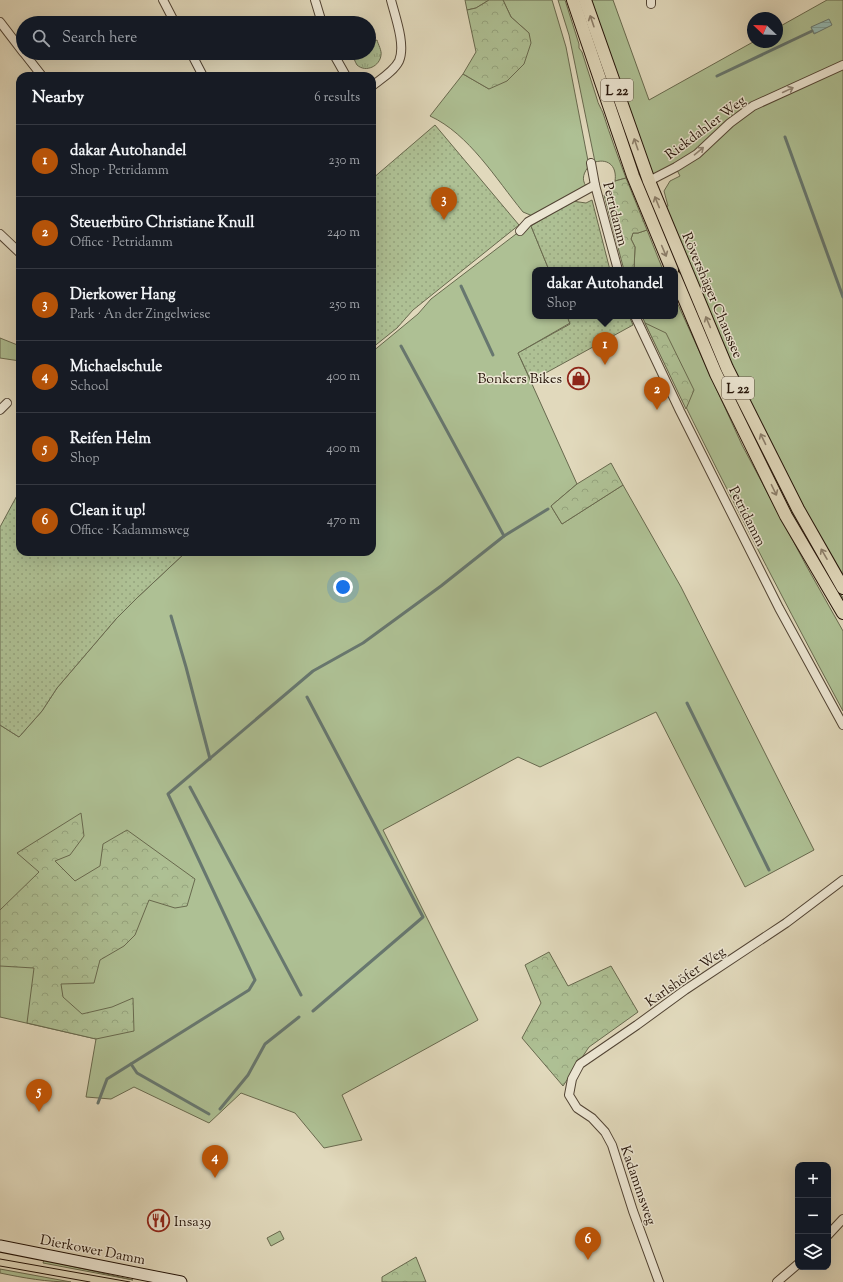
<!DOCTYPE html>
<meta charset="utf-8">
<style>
:root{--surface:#171b24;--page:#20242c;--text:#f1f3f6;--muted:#9ea1a6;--line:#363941;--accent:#b45309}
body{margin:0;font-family:"Sorts Mill Goudy",serif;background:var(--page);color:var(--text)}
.controls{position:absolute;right:12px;bottom:12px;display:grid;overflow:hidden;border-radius:8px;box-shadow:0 4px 16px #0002}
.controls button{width:36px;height:36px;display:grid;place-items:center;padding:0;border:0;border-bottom:1px solid var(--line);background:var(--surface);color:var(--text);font:20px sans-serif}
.compass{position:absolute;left:747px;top:12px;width:36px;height:36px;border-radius:50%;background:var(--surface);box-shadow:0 4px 16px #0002;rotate:293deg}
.you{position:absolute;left:343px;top:587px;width:14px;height:14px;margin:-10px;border:3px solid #fff;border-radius:50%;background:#1a73e8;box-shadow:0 0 0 6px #1a73e833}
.badge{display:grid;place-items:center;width:26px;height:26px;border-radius:50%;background:var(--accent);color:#fff;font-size:13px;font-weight:700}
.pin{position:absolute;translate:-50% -33px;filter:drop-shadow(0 1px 2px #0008)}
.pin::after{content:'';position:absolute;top:21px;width:14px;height:12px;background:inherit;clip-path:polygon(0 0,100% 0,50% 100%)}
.popup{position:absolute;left:532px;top:267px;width:146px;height:52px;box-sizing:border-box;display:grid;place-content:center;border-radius:8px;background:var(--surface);filter:drop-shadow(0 1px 3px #0005);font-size:13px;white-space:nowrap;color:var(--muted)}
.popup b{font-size:15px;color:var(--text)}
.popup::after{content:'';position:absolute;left:50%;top:100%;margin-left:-8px;border:8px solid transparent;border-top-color:var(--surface)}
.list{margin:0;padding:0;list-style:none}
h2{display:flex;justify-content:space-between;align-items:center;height:52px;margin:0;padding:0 16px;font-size:17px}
h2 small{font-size:13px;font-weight:400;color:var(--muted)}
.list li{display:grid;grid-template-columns:26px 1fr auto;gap:12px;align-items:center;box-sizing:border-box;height:72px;padding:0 16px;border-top:1px solid var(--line)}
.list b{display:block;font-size:15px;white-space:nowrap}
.list p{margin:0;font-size:13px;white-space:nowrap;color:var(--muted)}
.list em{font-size:13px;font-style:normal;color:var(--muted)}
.icon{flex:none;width:22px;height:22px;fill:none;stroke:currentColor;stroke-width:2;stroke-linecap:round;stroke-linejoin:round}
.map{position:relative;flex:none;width:843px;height:1282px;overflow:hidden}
.search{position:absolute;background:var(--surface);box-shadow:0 4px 16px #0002;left:16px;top:16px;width:360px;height:44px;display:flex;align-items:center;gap:10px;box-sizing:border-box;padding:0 14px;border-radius:22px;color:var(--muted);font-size:15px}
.panel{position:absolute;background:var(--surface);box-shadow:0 4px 16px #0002;left:16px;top:72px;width:360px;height:484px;border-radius:12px}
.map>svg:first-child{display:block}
.grass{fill:#aec094;stroke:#68694e}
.forest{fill:url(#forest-crowns);stroke:#68694e}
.park{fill:url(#park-tufts);stroke:#68694e}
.garden{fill:url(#garden-dots);stroke:#68694e}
.water{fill:url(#water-rules);stroke:#67776f}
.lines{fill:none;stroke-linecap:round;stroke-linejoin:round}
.stream{stroke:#67776f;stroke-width:3}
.street-casing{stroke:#524434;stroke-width:10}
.secondary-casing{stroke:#231207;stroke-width:13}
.primary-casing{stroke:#231207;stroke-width:14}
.street{stroke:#ece6d3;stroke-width:8}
.secondary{stroke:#ece6d3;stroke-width:11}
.primary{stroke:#e1d9bc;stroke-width:12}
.tram{stroke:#231207;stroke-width:1}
.oneway{stroke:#8c7f6b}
.oneway2{stroke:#928777}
.labels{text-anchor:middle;stroke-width:3;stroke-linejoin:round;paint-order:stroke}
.shield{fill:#ece6d3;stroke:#5f5244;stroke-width:1}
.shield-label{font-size:13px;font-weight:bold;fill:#231207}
.street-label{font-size:14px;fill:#231207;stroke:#ece6d3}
.poi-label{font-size:14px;fill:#231207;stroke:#ece6d3;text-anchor:end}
</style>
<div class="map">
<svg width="843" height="1282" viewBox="0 0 843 1282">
<defs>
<pattern id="forest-crowns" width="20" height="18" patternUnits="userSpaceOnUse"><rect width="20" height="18" fill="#aec094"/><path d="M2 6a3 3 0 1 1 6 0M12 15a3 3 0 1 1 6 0" fill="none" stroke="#95a47e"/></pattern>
<pattern id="park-tufts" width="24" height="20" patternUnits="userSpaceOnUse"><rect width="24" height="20" fill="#aec094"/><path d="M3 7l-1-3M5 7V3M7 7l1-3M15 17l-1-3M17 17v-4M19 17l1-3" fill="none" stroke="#95a47e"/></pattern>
<pattern id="garden-dots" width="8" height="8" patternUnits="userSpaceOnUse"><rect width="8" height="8" fill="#aec094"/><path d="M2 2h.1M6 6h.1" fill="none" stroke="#95a47e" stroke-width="1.8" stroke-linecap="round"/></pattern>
<pattern id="water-rules" width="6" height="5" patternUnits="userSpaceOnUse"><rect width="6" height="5" fill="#94bab4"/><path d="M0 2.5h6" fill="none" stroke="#7f9f99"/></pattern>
</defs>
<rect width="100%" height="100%" fill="#e1d9bc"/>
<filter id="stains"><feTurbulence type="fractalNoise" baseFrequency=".005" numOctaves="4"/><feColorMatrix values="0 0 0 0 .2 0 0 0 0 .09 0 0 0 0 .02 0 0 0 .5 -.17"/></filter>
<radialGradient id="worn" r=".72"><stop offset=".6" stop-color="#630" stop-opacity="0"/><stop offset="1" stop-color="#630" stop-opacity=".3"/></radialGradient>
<g class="grass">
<polygon points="465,0 489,0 476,8 467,10"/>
<path d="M503,0h49l14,47 23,119c-5,6 -8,13 -3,20l-51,31 -12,-5c-27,-33 -54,-78 -93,-96l33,-42 26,15 40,-56 -18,-16z"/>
<path d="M558,0h7l14,44v4l3,4 15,47c1,5 4,9 6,14 7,22 15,44 23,65l-11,3c2,-13 -5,-23 -20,-19l-26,-127z"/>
<polygon points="582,0 637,158 819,555 843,598 843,607 796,523 723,378 654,219 601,73"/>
<polygon points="585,0 613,0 649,100 753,42 777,42 777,28 827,0 843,0 843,580 802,506 732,365 665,208 668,206 664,191 670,181 680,176 676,168 649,181"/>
<polygon points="528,222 531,226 549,270 535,270 535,316 567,316 570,323 518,353 577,484 551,506 562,524 623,485 681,587 814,850 745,887 656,712 540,767 518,757 383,830 478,1020 342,1095 362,1140 324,1148 295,1113 241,1093 209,1123 134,1087 111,1099 86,1097 96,1039 0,1017 0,725 19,737 42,711 57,688 116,619 138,597 186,552 372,552 372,352 418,314 431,299 520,231"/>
<polygon points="647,230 663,270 634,270 635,247 631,239 633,233 638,233"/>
<path d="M675,298l67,147 65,122 36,64v80c-69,-128 -135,-257 -198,-388l-3,-7h33z"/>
<polygon points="0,338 20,346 20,361 0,358"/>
<polygon points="280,1231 284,1239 271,1246 267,1238"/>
<polygon points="44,1260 133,1280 43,1263"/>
<path d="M0,1269l71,13c-24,0 -47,-4 -71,-9z"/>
</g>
<g class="forest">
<polygon points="489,0 503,0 511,17 529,33 531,43 524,64 507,81 489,89 463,74 476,52 467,10 476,8"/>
<polygon points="626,178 647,230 638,233 633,233 631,239 635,247 634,270 624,270 604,195 611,190 615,181"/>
<polygon points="645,323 666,333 694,390 686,409"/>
<polygon points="611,463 623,485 562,524 551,506 577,484"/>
<polygon points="81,813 84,836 70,855 55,861 75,881 100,866 103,844 127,830 195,879 187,906 175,908 149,900 135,935 124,946 100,960 94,983 61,984 63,997 82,1014 112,1007 133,998 134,1031 96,1039 27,1023 34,968 0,966 0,910 39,872 17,853"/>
<polygon points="549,952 568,986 611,966 638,1012 589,1047 563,1086 522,1038 541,1003 525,965"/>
<polygon points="416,1257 426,1282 382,1282 382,1277"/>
</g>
<path class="park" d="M377,40c1,4 5,11 4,15 -1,11 -15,18 -24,10 -2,-3 -4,-9 -5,-12h17v-10z"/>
<g class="garden">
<polygon points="435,125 519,225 413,310 397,328 372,348 372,179"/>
<polygon points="592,200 610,270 549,270 531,226 572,201 586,203"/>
<polygon points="567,316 629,316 633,325 531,381 518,353 570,324"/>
<polygon points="20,490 20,552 186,552 138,597 116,619 57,688 42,711 19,737 0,725 0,527"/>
</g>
<polygon class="water" points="829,19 832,25 814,34 811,27"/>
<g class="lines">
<g class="stream">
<polyline points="717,76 812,31"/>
<polyline points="785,137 843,297"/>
<polyline points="461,286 493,355"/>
<polyline points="401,346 504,536"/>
<polyline points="171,616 186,667 210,759"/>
<polyline points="307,697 423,917 313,1011"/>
<polyline points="687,703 769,870"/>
<polyline points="190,787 301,995"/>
<polyline points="131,1064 137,1073 209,1114"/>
<polyline points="98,1103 107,1079 249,990 255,980 168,794 313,671 363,643 441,586 504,536 548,509"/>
<polyline points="220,1109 248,1075 265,1044 299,1017"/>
</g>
<defs>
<g id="street">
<polyline points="163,0 175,23"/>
<polyline points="315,0 322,23"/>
<polyline points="651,4 651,0"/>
<polyline points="0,22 23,52"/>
<polyline points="24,53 42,76"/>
<polyline points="191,53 203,76"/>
<polyline points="333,53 346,76"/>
<path d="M372,86c9,-7 22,-15 27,-25 7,-16 -4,-45 -8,-61"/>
<polyline points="591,163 595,185 618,270"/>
<polyline points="649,181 676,167 697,154 730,123 753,106 843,65"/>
<polyline points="520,231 528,222 595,185"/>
<polyline points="0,234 20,253"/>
<polyline points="635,316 680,411 779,608 843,725"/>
<polyline points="0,410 7,403"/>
<polyline points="828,1235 843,1219"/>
<polyline points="659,1282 633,1211 612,1145 605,1132 592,1118 577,1108 569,1095 572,1079 580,1064 637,1025 685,990 786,923 843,880"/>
<polyline points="777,1282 798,1264"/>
</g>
<polyline id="secondary" points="0,1246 181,1282"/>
<g id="primary">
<polyline points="573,0 633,176 672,270"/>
<polyline points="585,0 649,181 727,368 798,509 843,588"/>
<polyline points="675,277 716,374 786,516 843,613"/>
</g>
</defs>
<use href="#street" class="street-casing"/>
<use href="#secondary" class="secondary-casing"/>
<use href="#primary" class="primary-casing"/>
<use href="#street" class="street"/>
<use href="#secondary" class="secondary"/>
<use href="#primary" class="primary"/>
<g class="tram">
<polyline points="0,1259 130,1282"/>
<polyline points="0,1266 90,1282"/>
</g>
</g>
<defs><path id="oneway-shaft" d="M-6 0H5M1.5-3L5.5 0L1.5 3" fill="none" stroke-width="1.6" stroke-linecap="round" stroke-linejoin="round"/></defs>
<g class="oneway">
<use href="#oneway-shaft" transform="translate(592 21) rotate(-109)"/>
<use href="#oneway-shaft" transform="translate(636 144) rotate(-109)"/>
<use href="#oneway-shaft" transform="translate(657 202) rotate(-112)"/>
<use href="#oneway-shaft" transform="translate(664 251) rotate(67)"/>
<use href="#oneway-shaft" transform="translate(708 322) rotate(-113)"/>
<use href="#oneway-shaft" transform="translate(763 439) rotate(-116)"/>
<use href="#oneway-shaft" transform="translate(774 490) rotate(64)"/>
<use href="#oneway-shaft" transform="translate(824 554) rotate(-120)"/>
</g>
<g class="oneway2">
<use href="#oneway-shaft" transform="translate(788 90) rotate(-25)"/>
<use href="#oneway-shaft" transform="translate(699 151) rotate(-40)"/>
</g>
<defs>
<symbol id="shop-ring" viewBox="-11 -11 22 22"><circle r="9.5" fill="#ece6d3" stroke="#8f2418" stroke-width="1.5"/><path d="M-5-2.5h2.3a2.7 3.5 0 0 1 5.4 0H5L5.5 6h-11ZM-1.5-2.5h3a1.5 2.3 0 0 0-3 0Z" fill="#8f2418"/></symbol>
<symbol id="restaurant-ring" viewBox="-11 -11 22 22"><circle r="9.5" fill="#ece6d3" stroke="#8f2418" stroke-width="1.5"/><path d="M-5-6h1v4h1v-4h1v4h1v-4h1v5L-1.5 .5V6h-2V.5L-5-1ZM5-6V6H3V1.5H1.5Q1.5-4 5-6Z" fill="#8f2418"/></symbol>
</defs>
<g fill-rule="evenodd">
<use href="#shop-ring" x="566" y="366" width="25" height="25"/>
<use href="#restaurant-ring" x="146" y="1208" width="25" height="25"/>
</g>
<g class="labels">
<g class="shield">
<rect x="601" y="79" width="32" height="22" rx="3"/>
<rect x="722" y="377" width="32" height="22" rx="3"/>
</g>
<g class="shield-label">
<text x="617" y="95">L 22</text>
<text x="738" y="393">L 22</text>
</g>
<g class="street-label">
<text transform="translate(705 127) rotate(-37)" y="5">Riekdahler Weg</text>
<text transform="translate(616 214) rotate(76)" y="5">Petridamm</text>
<text transform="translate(713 295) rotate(67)" y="5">Rövershäger Chaussee</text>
<text transform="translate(748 516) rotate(63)" y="5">Petridamm</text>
<text transform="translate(685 976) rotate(-35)" y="5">Karlshöfer Weg</text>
<text transform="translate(639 1185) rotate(71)" y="5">Kadammsweg</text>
<text transform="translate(93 1249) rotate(11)" y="5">Dierkower Damm</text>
</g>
<g class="poi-label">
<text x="562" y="383">Bonkers Bikes</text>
<text x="174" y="1226" text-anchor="start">Insa39</text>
</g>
</g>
<rect width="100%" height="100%" filter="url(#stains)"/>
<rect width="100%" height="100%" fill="url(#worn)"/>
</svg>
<div class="controls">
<button>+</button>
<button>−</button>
<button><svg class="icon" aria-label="layers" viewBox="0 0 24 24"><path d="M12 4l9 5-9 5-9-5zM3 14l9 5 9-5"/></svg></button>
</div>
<svg class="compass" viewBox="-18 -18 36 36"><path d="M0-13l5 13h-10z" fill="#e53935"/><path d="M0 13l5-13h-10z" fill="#9ea1a6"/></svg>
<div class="you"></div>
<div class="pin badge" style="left:605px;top:365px">1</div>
<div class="popup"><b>dakar Autohandel</b>Shop</div>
<div class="pin badge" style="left:657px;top:410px">2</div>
<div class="pin badge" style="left:444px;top:220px">3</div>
<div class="pin badge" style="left:215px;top:1178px">4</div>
<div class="pin badge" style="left:39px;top:1112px">5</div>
<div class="pin badge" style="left:588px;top:1260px">6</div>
<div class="search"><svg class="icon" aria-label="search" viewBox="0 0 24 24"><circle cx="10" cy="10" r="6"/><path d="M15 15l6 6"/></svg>Search here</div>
<section class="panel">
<h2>Nearby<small>6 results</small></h2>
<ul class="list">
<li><span class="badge">1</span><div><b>dakar Autohandel</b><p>Shop · Petridamm</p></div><em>230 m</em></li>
<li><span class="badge">2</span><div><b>Steuerbüro Christiane Knull</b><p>Office · Petridamm</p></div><em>240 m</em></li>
<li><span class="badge">3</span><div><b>Dierkower Hang</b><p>Park · An der Zingelwiese</p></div><em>250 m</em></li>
<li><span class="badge">4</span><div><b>Michaelschule</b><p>School</p></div><em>400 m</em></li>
<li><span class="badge">5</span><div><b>Reifen Helm</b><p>Shop</p></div><em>400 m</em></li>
<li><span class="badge">6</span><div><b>Clean it up!</b><p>Office · Kadammsweg</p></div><em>470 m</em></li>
</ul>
</section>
</div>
